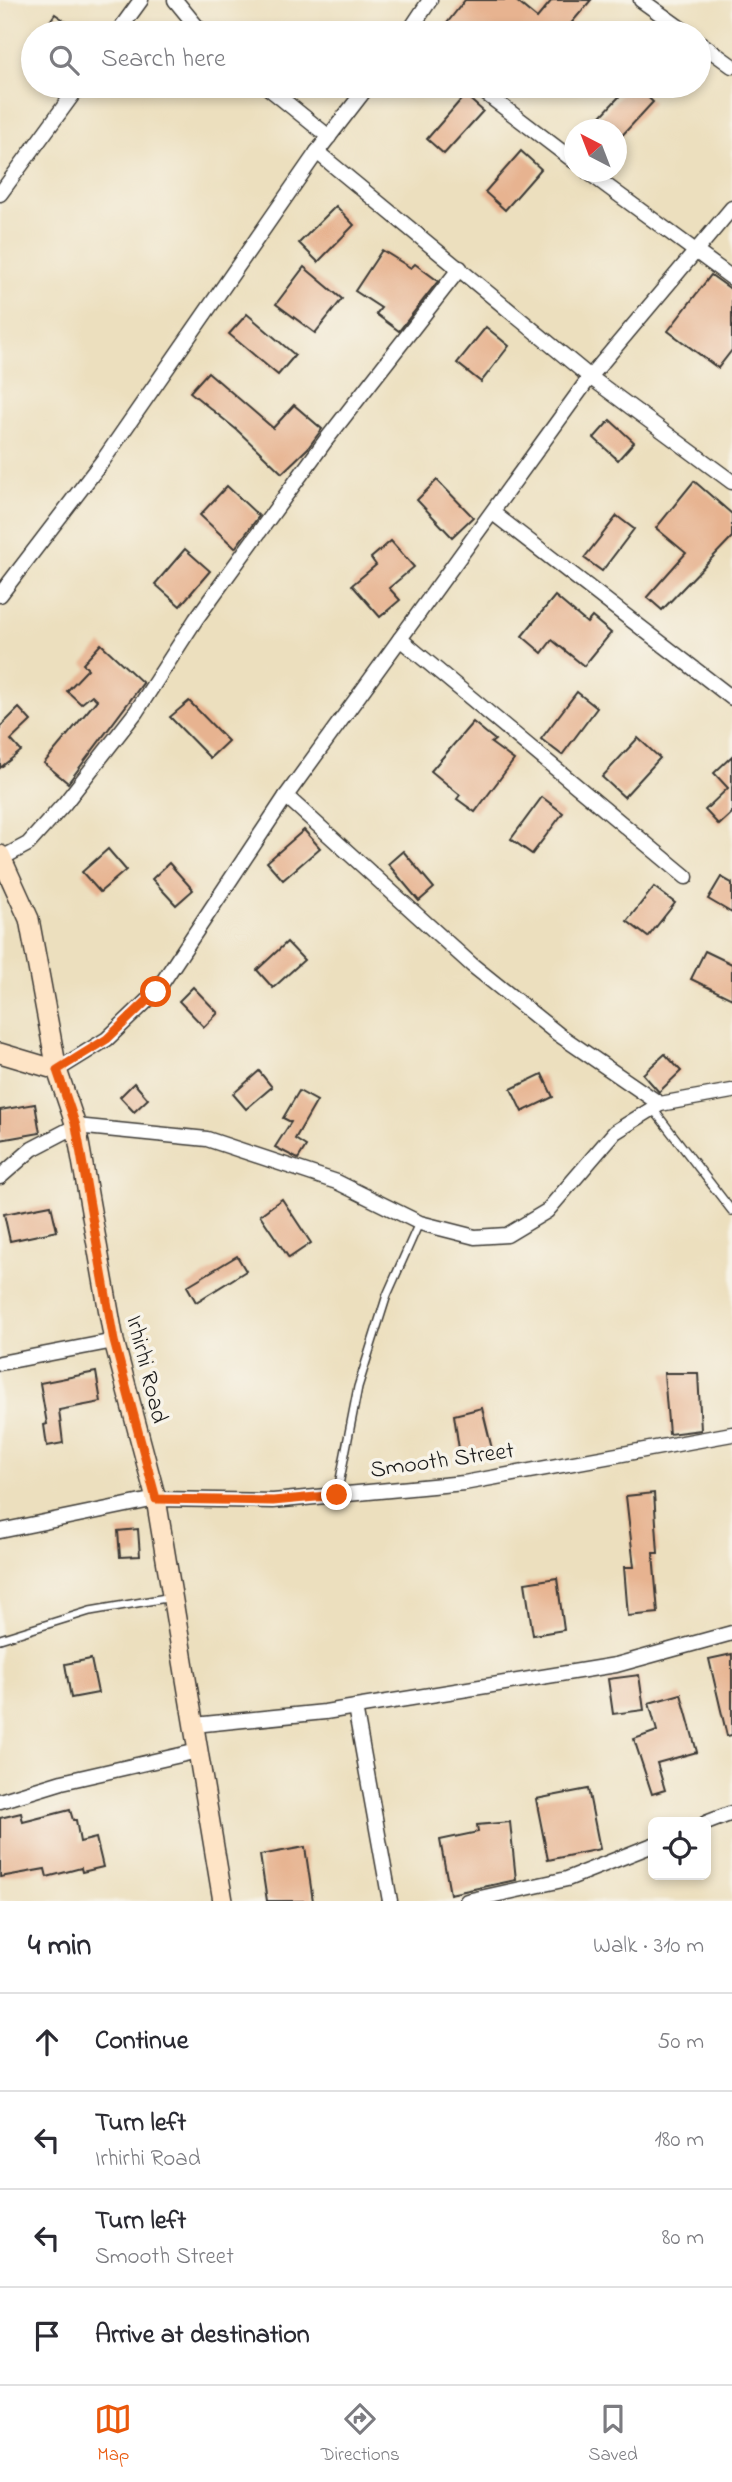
<!DOCTYPE html>
<meta charset="utf-8">
<style>
:root{--surface:#fff;--page:#f7f7f7;--text:#2b2b33;--muted:#7c7c81;--line:#e1e1e2;--accent:#ea580c}
body{margin:0;font-family:"Indie Flower",sans-serif;background:var(--page);color:var(--text)}
.controls{position:absolute;right:21px;bottom:21px;display:grid;overflow:hidden;border-radius:10px;box-shadow:0 4px 10px #0003}
.controls button{width:63px;height:63px;display:grid;place-items:center;padding:0;border:0;border-bottom:2px solid var(--line);background:var(--surface);color:var(--text);font:35px sans-serif}
.compass{position:absolute;left:564px;top:119px;width:63px;height:63px;border-radius:50%;background:var(--surface);box-shadow:0 4px 10px #0003;rotate:318deg}
.stop{position:absolute;width:21px;height:21px;margin:-16px;border:5px solid #ea580c;border-radius:50%;background:#fff}
.stop.end{background:#ea580c;border-color:#fff;box-shadow:0 2px 7px #0008}
.list{margin:0;padding:0;list-style:none}
h2{display:flex;justify-content:space-between;align-items:center;height:91px;margin:0;padding:0 28px;font-size:30px}
h2 small{font-size:23px;font-weight:400;color:var(--muted)}
.list li{display:grid;grid-template-columns:46px 1fr auto;gap:21px;align-items:center;box-sizing:border-box;height:98px;padding:0 28px;border-top:2px solid var(--line)}
.list b{display:block;font-size:26px;white-space:nowrap}
.list p{margin:0;font-size:23px;white-space:nowrap;color:var(--muted)}
.list em{font-size:23px;font-style:normal;color:var(--muted)}
.icon{flex:none;width:38px;height:38px;fill:none;stroke:currentColor;stroke-width:2;stroke-linecap:round;stroke-linejoin:round}
.map{position:relative;flex:none;width:732px;height:1901px;overflow:hidden}
.search{position:absolute;background:var(--surface);box-shadow:0 4px 10px #0003;left:21px;right:21px;top:21px;height:77px;display:flex;align-items:center;gap:18px;box-sizing:border-box;padding:0 24px;border-radius:38px;color:var(--muted);font-size:26px}
.sheet{height:483px;background:var(--surface)}
nav{display:flex;justify-content:space-around;align-items:center;box-sizing:border-box;height:98px;border-top:2px solid var(--line);background:var(--surface);font-size:19px;color:var(--muted)}
nav a{display:grid;justify-items:center;gap:4px}
nav .on{color:var(--accent)}
.map>svg:first-child{display:block}
.building{fill:#e7b390}
.lines{fill:none;stroke-linecap:round;stroke-linejoin:round}
.lane-casing{stroke:#3b3934;stroke-width:10}
.street-casing{stroke:#3b3934;stroke-width:17}
.secondary-casing{stroke:#3b3934;stroke-width:22}
.lane{stroke:#fff;stroke-width:7}
.street{stroke:#fff;stroke-width:14}
.secondary{stroke:#fee4c6;stroke-width:19}
.route{stroke:#ea580c;stroke-width:9}
.labels{text-anchor:middle;stroke-width:7;stroke-linejoin:round;paint-order:stroke}
.street-label{font-size:24px;fill:#1c1c1c;stroke:#f7f3e8}
</style>
<div class="map">
<svg width="732" height="1901" viewBox="0 0 732 1901">
<rect width="100%" height="100%" fill="#f7f3e8"/>
<filter id="ink" filterUnits="userSpaceOnUse"><feTurbulence type="fractalNoise" baseFrequency=".0143" numOctaves="2"/><feDisplacementMap in="SourceGraphic" scale="14" xChannelSelector="R" yChannelSelector="G"/><feConvolveMatrix kernelMatrix="1 2 1 2 8 2 1 2 1" color-interpolation-filters="sRGB"/></filter>
<filter id="wash" filterUnits="userSpaceOnUse"><feTurbulence type="fractalNoise" baseFrequency=".00686" numOctaves="4" result="noise"/><feDisplacementMap in="SourceGraphic" scale="28" xChannelSelector="R" yChannelSelector="G"/><feGaussianBlur stdDeviation="1.57" result="paint"/><feColorMatrix in="noise" values="0 0 0 0 0 0 0 0 0 0 0 0 0 0 0 0 0 1.4 0 .05"/><feComposite in="paint" operator="in"/></filter>
<g filter="url(#wash)">
<rect width="100%" height="100%" fill="#ecdfbe"/>
<g id="blocks">
<g class="building">
<polygon points="465,0 515,0 537,18 552,0 591,0 563,33 452,33 444,27"/>
<polygon points="55,14 83,33 42,33"/>
<polygon points="629,86 636,86 653,102 617,141 617,130 588,130"/>
<polygon points="465,95 483,111 444,154 427,139"/>
<polygon points="521,151 541,169 505,210 485,192"/>
<polygon points="336,206 354,225 318,262 299,243"/>
<polygon points="382,250 411,268 415,264 438,281 399,331 376,314 381,308 355,291"/>
<polygon points="304,267 342,299 315,333 276,304"/>
<polygon points="711,275 732,290 732,350 718,368 668,331"/>
<polygon points="247,314 295,355 278,375 229,334"/>
<polygon points="486,327 509,346 481,382 457,363"/>
<polygon points="208,372 273,428 294,405 322,429 308,448 282,473 237,430 190,392"/>
<polygon points="610,420 634,442 618,460 594,438"/>
<polygon points="437,480 473,517 452,537 417,500"/>
<polygon points="694,481 732,514 732,537 662,610 647,597 686,553 656,528"/>
<polygon points="227,486 259,516 235,548 200,515"/>
<polygon points="617,516 634,529 602,571 584,558"/>
<polygon points="391,541 414,567 389,588 400,600 380,617 352,585 376,565 371,558"/>
<polygon points="185,549 210,571 180,606 155,584"/>
<polygon points="555,596 587,623 592,617 611,633 584,666 552,640 542,653 522,636"/>
<polygon points="101,644 143,683 68,783 44,763 97,700 92,695 81,704 67,691 88,669 83,664"/>
<polygon points="577,692 597,708 562,755 541,739"/>
<polygon points="189,701 228,741 210,758 170,717"/>
<polygon points="19,708 31,721 11,740 21,751 0,768 0,727"/>
<polygon points="473,722 495,740 491,743 514,760 475,812 457,799 460,795 431,771"/>
<polygon points="638,738 660,758 624,797 602,777"/>
<polygon points="732,756 732,813 719,825 705,810 728,788 714,773"/>
<polygon points="542,797 563,813 532,854 511,839"/>
<polygon points="304,830 320,848 283,880 267,862"/>
<polygon points="108,849 126,870 100,892 82,872"/>
<polygon points="403,851 434,888 419,901 388,864"/>
<polygon points="169,863 193,890 176,905 152,879"/>
<polygon points="721,877 732,883 732,913 708,899"/>
<polygon points="654,887 675,903 648,937 627,921"/>
<polygon points="287,942 304,960 273,988 257,970"/>
<polygon points="705,951 732,964 732,999 691,979"/>
<polygon points="193,987 218,1013 204,1027 179,1001"/>
<polygon points="665,1054 681,1071 659,1092 643,1074"/>
<polygon points="259,1071 272,1087 246,1109 233,1094"/>
<polygon points="542,1074 553,1097 522,1112 511,1089"/>
<polygon points="134,1083 148,1099 134,1112 120,1097"/>
<polygon points="299,1091 317,1101 295,1139 306,1146 298,1159 275,1147 291,1122 283,1118"/>
<polygon points="35,1104 40,1133 0,1140 0,1110"/>
<polygon points="282,1199 311,1243 289,1258 260,1215"/>
<polygon points="51,1205 57,1231 10,1241 4,1214"/>
<polygon points="237,1256 246,1271 196,1302 187,1286"/>
<polygon points="96,1372 101,1402 59,1410 63,1443 47,1446 44,1425 47,1424 40,1383"/>
<polygon points="664,1373 698,1373 701,1430 669,1434"/>
<polygon points="482,1408 492,1449 460,1456 454,1415"/>
<polygon points="654,1493 658,1553 653,1553 658,1613 628,1616 624,1567 634,1567 626,1496"/>
<polygon points="138,1529 140,1556 120,1557 118,1531"/>
<polygon points="557,1578 564,1630 533,1635 525,1583"/>
<polygon points="732,1654 732,1735 727,1736 709,1659"/>
<polygon points="91,1659 98,1693 71,1698 65,1664"/>
<polygon points="639,1675 644,1710 613,1714 608,1679"/>
<polygon points="681,1694 697,1752 657,1763 665,1790 652,1794 634,1739 657,1731 649,1703"/>
<polygon points="588,1789 600,1849 548,1860 536,1799"/>
<polygon points="70,1810 73,1820 76,1820 80,1842 96,1838 103,1867 82,1872 81,1868 47,1877 45,1869 0,1877 0,1818 21,1813 23,1822"/>
<polygon points="510,1822 516,1880 450,1894 440,1840 478,1832 477,1825"/>
<polygon points="305,1847 313,1901 267,1901 260,1855"/>
</g>
</g>
</g>
<g filter="url(#ink)">
<use href="#blocks" fill-opacity="0" stroke="#3b3934" stroke-width="2"/>
<g class="lines">
<defs>
<g id="lane">
<polyline points="653,1109 732,1211"/>
<polyline points="337,1495 358,1387 387,1295 419,1223"/>
<polyline points="0,1639 90,1611 172,1597"/>
</g>
<g id="street">
<polyline points="175,0 202,33"/>
<polyline points="641,0 687,33"/>
<polyline points="117,33 141,0"/>
<polyline points="408,33 430,0"/>
<polyline points="699,42 732,66"/>
<polyline points="266,86 329,137"/>
<polyline points="476,86 574,161"/>
<polyline points="317,152 590,377 732,482"/>
<polyline points="588,172 732,278"/>
<polyline points="0,194 79,86"/>
<polyline points="493,513 732,698"/>
<polyline points="0,595 104,459 317,152 368,86"/>
<polyline points="400,639 686,877"/>
<polyline points="286,796 472,965 558,1034 660,1104"/>
<polyline points="2,858 28,844 65,803 136,712 196,619 326,440 460,268"/>
<polyline points="57,1070 107,1039 156,992 286,796 590,377 732,208"/>
<polyline points="0,1177 32,1149 76,1126 207,1139 337,1182 420,1223 475,1237 507,1235 547,1211 615,1132 660,1104 732,1091"/>
<polyline points="0,1363 114,1341"/>
<polyline points="0,1531 156,1499 273,1501 464,1483 732,1434"/>
<polyline points="355,1707 390,1901"/>
<polyline points="194,1725 325,1712 616,1665 732,1633"/>
<polyline points="0,1801 62,1782 198,1751"/>
<polyline points="706,1823 732,1813"/>
<polyline points="467,1901 567,1879 653,1845"/>
</g>
<g id="secondary">
<polyline points="0,855 29,919 57,1070 76,1126 114,1341 156,1499 223,1901"/>
<polyline points="0,1053 57,1070"/>
</g>
</defs>
<use href="#lane" class="lane-casing"/>
<use href="#street" class="street-casing"/>
<use href="#secondary" class="secondary-casing"/>
<use href="#lane" class="lane"/>
<use href="#street" class="street"/>
<use href="#secondary" class="secondary"/>
</g>
</g>
<g class="lines" filter="url(#ink)">
<polyline class="route" points="156,992 107,1039 57,1070 76,1126 114,1341 156,1499 273,1501 337,1495"/>
</g>
<g class="labels">
<g class="street-label">
<text transform="translate(148 1369) rotate(76)" y="8">Irhirhi Road</text>
<text transform="translate(442 1459) rotate(-8)" y="8">Smooth Street</text>
</g>
</g>
</svg>
<div class="controls">
<button><svg class="icon" aria-label="locate" viewBox="0 0 24 24"><circle cx="12" cy="12" r="6"/><path d="M12 2v4M12 18v4M2 12h4M18 12h4"/></svg></button>
</div>
<svg class="compass" viewBox="-18 -18 36 36"><path d="M0-13l5 13h-10z" fill="#e53935"/><path d="M0 13l5-13h-10z" fill="#7c7c81"/></svg>
<div class="stop" style="left:156px;top:992px"></div>
<div class="stop end" style="left:337px;top:1495px"></div>
<div class="search"><svg class="icon" aria-label="search" viewBox="0 0 24 24"><circle cx="10" cy="10" r="6"/><path d="M15 15l6 6"/></svg>Search here</div>
</div>
<section class="sheet">
<h2>4 min<small>Walk · 310 m</small></h2>
<ul class="list">
<li><svg class="icon" aria-label="ahead" viewBox="0 0 24 24"><path d="M12 20V5M6 11l6-6 6 6"/></svg><div><b>Continue</b></div><em>50 m</em></li>
<li><svg class="icon" aria-label="left" viewBox="0 0 24 24"><path d="M17 20v-9H6M10 6l-5 5 5 5"/></svg><div><b>Turn left</b><p>Irhirhi Road</p></div><em>180 m</em></li>
<li><svg class="icon" aria-label="left" viewBox="0 0 24 24"><path d="M17 20v-9H6M10 6l-5 5 5 5"/></svg><div><b>Turn left</b><p>Smooth Street</p></div><em>80 m</em></li>
<li><svg class="icon" aria-label="arrive" viewBox="0 0 24 24"><path d="M6 21V4h12l-3 4 3 4H6"/></svg><div><b>Arrive at destination</b></div></li>
</ul>
</section>
<nav>
<a class="on"><svg class="icon" aria-label="map" viewBox="0 0 24 24"><path d="M3 6l6-2 6 2 6-2v14l-6 2-6-2-6 2zM9 4v14M15 6v14"/></svg>Map</a>
<a><svg class="icon" aria-label="directions" viewBox="0 0 24 24"><path d="M12 3l9 9-9 9-9-9zM9 14v-3h6M13 9l2 2-2 2"/></svg>Directions</a>
<a><svg class="icon" aria-label="saved" viewBox="0 0 24 24"><path d="M7 4h10v16l-5-4-5 4z"/></svg>Saved</a>
</nav>
